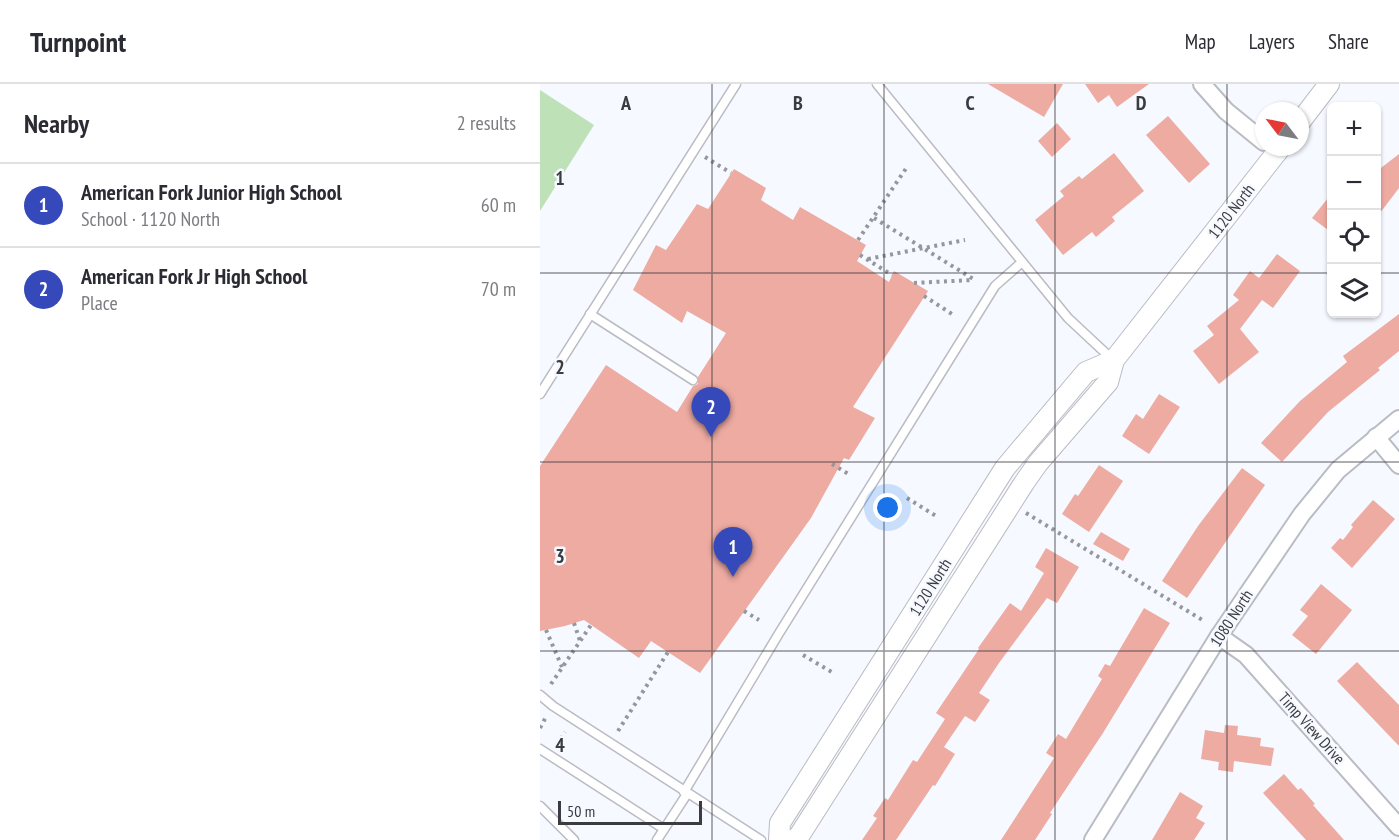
<!DOCTYPE html>
<meta charset="utf-8">
<style>
:root{--surface:#fff;--page:#f7f7f7;--text:#2b2b33;--muted:#7c7c81;--line:#e1e1e2;--accent:#3549bb}
body{margin:0;font-family:"PT Sans Narrow",sans-serif;background:var(--page);color:var(--text)}
.controls{position:absolute;right:18px;top:18px;display:grid;overflow:hidden;border-radius:9px;box-shadow:0 2px 4px #0004}
.controls button{width:54px;height:54px;display:grid;place-items:center;padding:0;border:0;border-bottom:2px solid var(--line);background:var(--surface);color:var(--text);font:30px sans-serif}
.compass{position:absolute;left:715px;top:18px;width:54px;height:54px;border-radius:50%;background:var(--surface);box-shadow:0 2px 4px #0004;rotate:302deg}
.scale{position:absolute;left:18px;bottom:15px;width:144px;box-sizing:border-box;padding-left:6px;border:3px solid #3b3c3f;border-top:0;font-size:16px;line-height:21px;white-space:nowrap;color:#3b3c3f;-webkit-text-stroke:4px #f6f9ff;paint-order:stroke}
.you{position:absolute;left:348px;top:424px;width:21px;height:21px;margin:-15px;border:4px solid #fff;border-radius:50%;background:#1a73e8;box-shadow:0 0 0 9px #1a73e833}
.badge{display:grid;place-items:center;width:39px;height:39px;border-radius:50%;background:var(--accent);color:#fff;font-size:20px;font-weight:700}
.pin{position:absolute;translate:-50% -50px;filter:drop-shadow(0 2px 3px #0008)}
.pin::after{content:'';position:absolute;top:32px;width:21px;height:18px;background:inherit;clip-path:polygon(0 0,100% 0,50% 100%)}
.list{margin:0;padding:0;list-style:none}
h2{display:flex;justify-content:space-between;align-items:center;height:78px;margin:0;padding:0 24px;font-size:26px}
h2 small{font-size:20px;font-weight:400;color:var(--muted)}
.list li{display:grid;grid-template-columns:39px 1fr auto;gap:18px;align-items:center;box-sizing:border-box;height:84px;padding:0 24px;border-top:2px solid var(--line)}
.list b{display:block;font-size:22px;white-space:nowrap}
.list p{margin:0;font-size:20px;white-space:nowrap;color:var(--muted)}
.list em{font-size:20px;font-style:normal;color:var(--muted)}
.icon{flex:none;width:33px;height:33px;fill:none;stroke:currentColor;stroke-width:2;stroke-linecap:round;stroke-linejoin:round}
.map{position:relative;flex:none;width:859px;height:756px;overflow:hidden}
header{display:flex;align-items:center;gap:36px;box-sizing:border-box;height:84px;padding:0 30px;background:var(--surface);border-bottom:2px solid var(--line)}
header strong{font-size:28px}
nav{display:flex;gap:33px;margin-inline-start:auto;font-size:21px}
main{display:flex}
aside{flex:1;background:var(--surface)}
.map>svg:first-child{display:block}
.green{fill:#bee1b7}
.building{fill:#edaba2}
.lines{fill:none;stroke-linecap:round;stroke-linejoin:round}
.service-casing{stroke:#babcc3;stroke-width:11}
.minor-casing{stroke:#babcc3;stroke-width:20}
.tertiary-casing{stroke:#babcc3;stroke-width:22}
.path{stroke:#95979c;stroke-width:4;stroke-dasharray:3 4.5;stroke-linecap:butt}
.service{stroke:#fff;stroke-width:8}
.minor{stroke:#fff;stroke-width:16}
.tertiary{stroke:#fff;stroke-width:20}
.grid{fill:none;stroke:#3b3c3f;stroke-width:1.5;stroke-opacity:0.55}
.labels{text-anchor:middle;stroke-width:5;stroke-linejoin:round;paint-order:stroke}
.street-label{font-size:16px;fill:#3b3c3f;stroke:#f6f9ff}
.grid-label{font-size:20px;text-anchor:middle;font-weight:bold;fill:#3b3c3f;stroke:#f6f9ff;stroke-width:5;stroke-linejoin:round;paint-order:stroke}
</style>
<header>
<strong>Turnpoint</strong>
<nav><a>Map</a><a>Layers</a><a>Share</a></nav>
</header>
<main>
<aside>
<h2>Nearby<small>2 results</small></h2>
<ul class="list">
<li><span class="badge">1</span><div><b>American Fork Junior High School</b><p>School · 1120 North</p></div><em>60 m</em></li>
<li><span class="badge">2</span><div><b>American Fork Jr High School</b><p>Place</p></div><em>70 m</em></li>
</ul>
</aside>
<div class="map">
<svg width="859" height="756" viewBox="0 0 859 756">
<rect width="100%" height="100%" fill="#f6f9ff"/>
<polygon class="green" points="0,6 54,41 0,127"/>
<g class="building">
<polygon points="448,0 523,0 504,33"/>
<polygon points="545,0 609,0 577,23 569,11 558,19"/>
<polygon points="628,32 670,80 649,99 606,51"/>
<polygon points="517,39 531,55 512,73 498,57"/>
<polygon points="574,69 604,107 572,133 575,137 556,153 552,148 523,171 495,136 524,112 520,107 539,92 542,95"/>
<polygon points="859,70 859,104 837,133 837,87"/>
<polygon points="194,85 226,104 221,116 253,136 260,123 326,161 317,177 349,198 354,187 388,207 313,323 335,334 309,376 304,374 271,434 160,589 111,557 99,574 44,536 25,542 0,547 0,382 66,281 137,328 153,302 158,300 158,293 186,249 147,227 142,239 93,206 116,161 126,166 157,120 168,125"/>
<polygon points="792,109 792,149 772,134"/>
<polygon points="737,170 760,187 733,224 722,216 700,245 719,268 679,300 653,267 674,251 667,242 699,216 693,211 710,187 719,194"/>
<polygon points="859,230 859,267 838,284 840,286 788,328 742,378 721,359 760,317 807,278 803,272"/>
<polygon points="619,310 640,323 609,370 582,352 596,330 603,335"/>
<polygon points="559,381 583,397 549,448 522,430 535,410 538,412"/>
<polygon points="702,384 725,401 647,514 622,497 658,442"/>
<polygon points="833,416 855,435 812,484 791,464 800,454 803,456 813,443 811,441"/>
<polygon points="561,448 590,465 583,477 553,460"/>
<polygon points="506,464 539,483 517,519 507,514 459,579 439,609 450,616 435,638 425,632 404,663 415,670 395,702 393,701 356,756 322,756 337,734 333,732 345,714 348,716 373,676 377,678 405,635 396,629 439,565 438,564 470,519 481,527 504,489 495,483"/>
<polygon points="781,500 812,526 776,570 752,551 768,532 760,526"/>
<polygon points="604,524 630,539 563,649 510,729 512,730 495,756 461,756 514,674 506,669 518,650 526,655 562,595 558,592 565,580 570,582"/>
<polygon points="817,578 859,621 859,662 797,597"/>
<polygon points="685,641 698,642 697,651 721,654 720,662 734,664 731,682 694,677 693,688 678,686 679,678 661,675 665,646 684,649"/>
<polygon points="744,690 758,706 761,704 775,720 773,721 804,756 766,756 723,709"/>
<polygon points="640,708 663,722 656,734 665,739 654,756 612,756"/>
</g>
<g class="lines">
<defs>
<g id="service">
<polyline points="337,0 528,234 573,276"/>
<polyline points="50,230 153,296"/>
<polyline points="0,310 196,0"/>
<polyline points="0,611 13,622 221,756"/>
<polyline points="0,665 124,745"/>
<polyline points="144,708 238,551 455,202 482,178"/>
<polyline points="0,722 34,756"/>
<polyline points="117,756 147,710"/>
</g>
<g id="minor">
<polyline points="662,0 686,27 724,58"/>
<polyline points="836,353 859,381"/>
<polyline points="679,552 706,571 859,743"/>
<polyline points="553,756 679,552 762,430 798,386 859,335"/>
</g>
<g id="tertiary">
<polyline points="760,38 789,0"/>
<polyline points="239,756 240,739 465,384 546,288 574,276"/>
<polyline points="253,756 259,752 484,399 498,379 568,298 574,276 741,63"/>
</g>
</defs>
<use href="#service" class="service-casing"/>
<use href="#minor" class="minor-casing"/>
<use href="#tertiary" class="tertiary-casing"/>
<g class="path">
<polyline points="165,73 191,89"/>
<polyline points="334,134 435,196"/>
<polyline points="318,156 367,83"/>
<polyline points="320,171 352,191"/>
<polyline points="328,175 425,156"/>
<polyline points="374,199 433,196"/>
<polyline points="384,212 412,230"/>
<polyline points="292,380 310,391"/>
<polyline points="367,414 396,432"/>
<polyline points="486,429 664,537"/>
<polyline points="204,527 219,536"/>
<polyline points="34,539 40,557"/>
<polyline points="6,546 22,583"/>
<polyline points="263,571 295,590"/>
<polyline points="11,600 51,541"/>
<polyline points="0,644 6,633"/>
<polyline points="78,647 128,568"/>
<polyline points="17,661 25,648"/>
</g>
<use href="#service" class="service"/>
<use href="#minor" class="minor"/>
<use href="#tertiary" class="tertiary"/>
</g>
<path class="grid" d="M172,0v756M344,0v756M515,0v756M687,0v756M0,189h792M836,189h23M0,378h859M0,567h859"/>
<g class="labels">
<g class="street-label">
<text transform="translate(691 127) rotate(-52)" y="6">1120 North</text>
<text transform="translate(390 503) rotate(-58)" y="6">1120 North</text>
<text transform="translate(691 534) rotate(-57)" y="6">1080 North</text>
<text transform="translate(772 644) rotate(48)" y="6">Timp View Drive</text>
</g>
</g>
<g class="grid-label">
<text x="86" y="26">A</text>
<text x="258" y="26">B</text>
<text x="430" y="26">C</text>
<text x="601" y="26">D</text>
<text x="20" y="101">1</text>
<text x="20" y="290">2</text>
<text x="20" y="479">3</text>
<text x="20" y="668">4</text>
</g>
</svg>
<div class="controls">
<button>+</button>
<button>−</button>
<button><svg class="icon" aria-label="locate" viewBox="0 0 24 24"><circle cx="12" cy="12" r="6"/><path d="M12 2v4M12 18v4M2 12h4M18 12h4"/></svg></button>
<button><svg class="icon" aria-label="layers" viewBox="0 0 24 24"><path d="M12 4l9 5-9 5-9-5zM3 14l9 5 9-5"/></svg></button>
</div>
<svg class="compass" viewBox="-18 -18 36 36"><path d="M0-13l5 13h-10z" fill="#e53935"/><path d="M0 13l5-13h-10z" fill="#7c7c81"/></svg>
<div class="scale">50 m</div>
<div class="you"></div>
<div class="pin badge" style="left:193px;top:493px">1</div>
<div class="pin badge" style="left:171px;top:353px">2</div>
</div>
</main>
